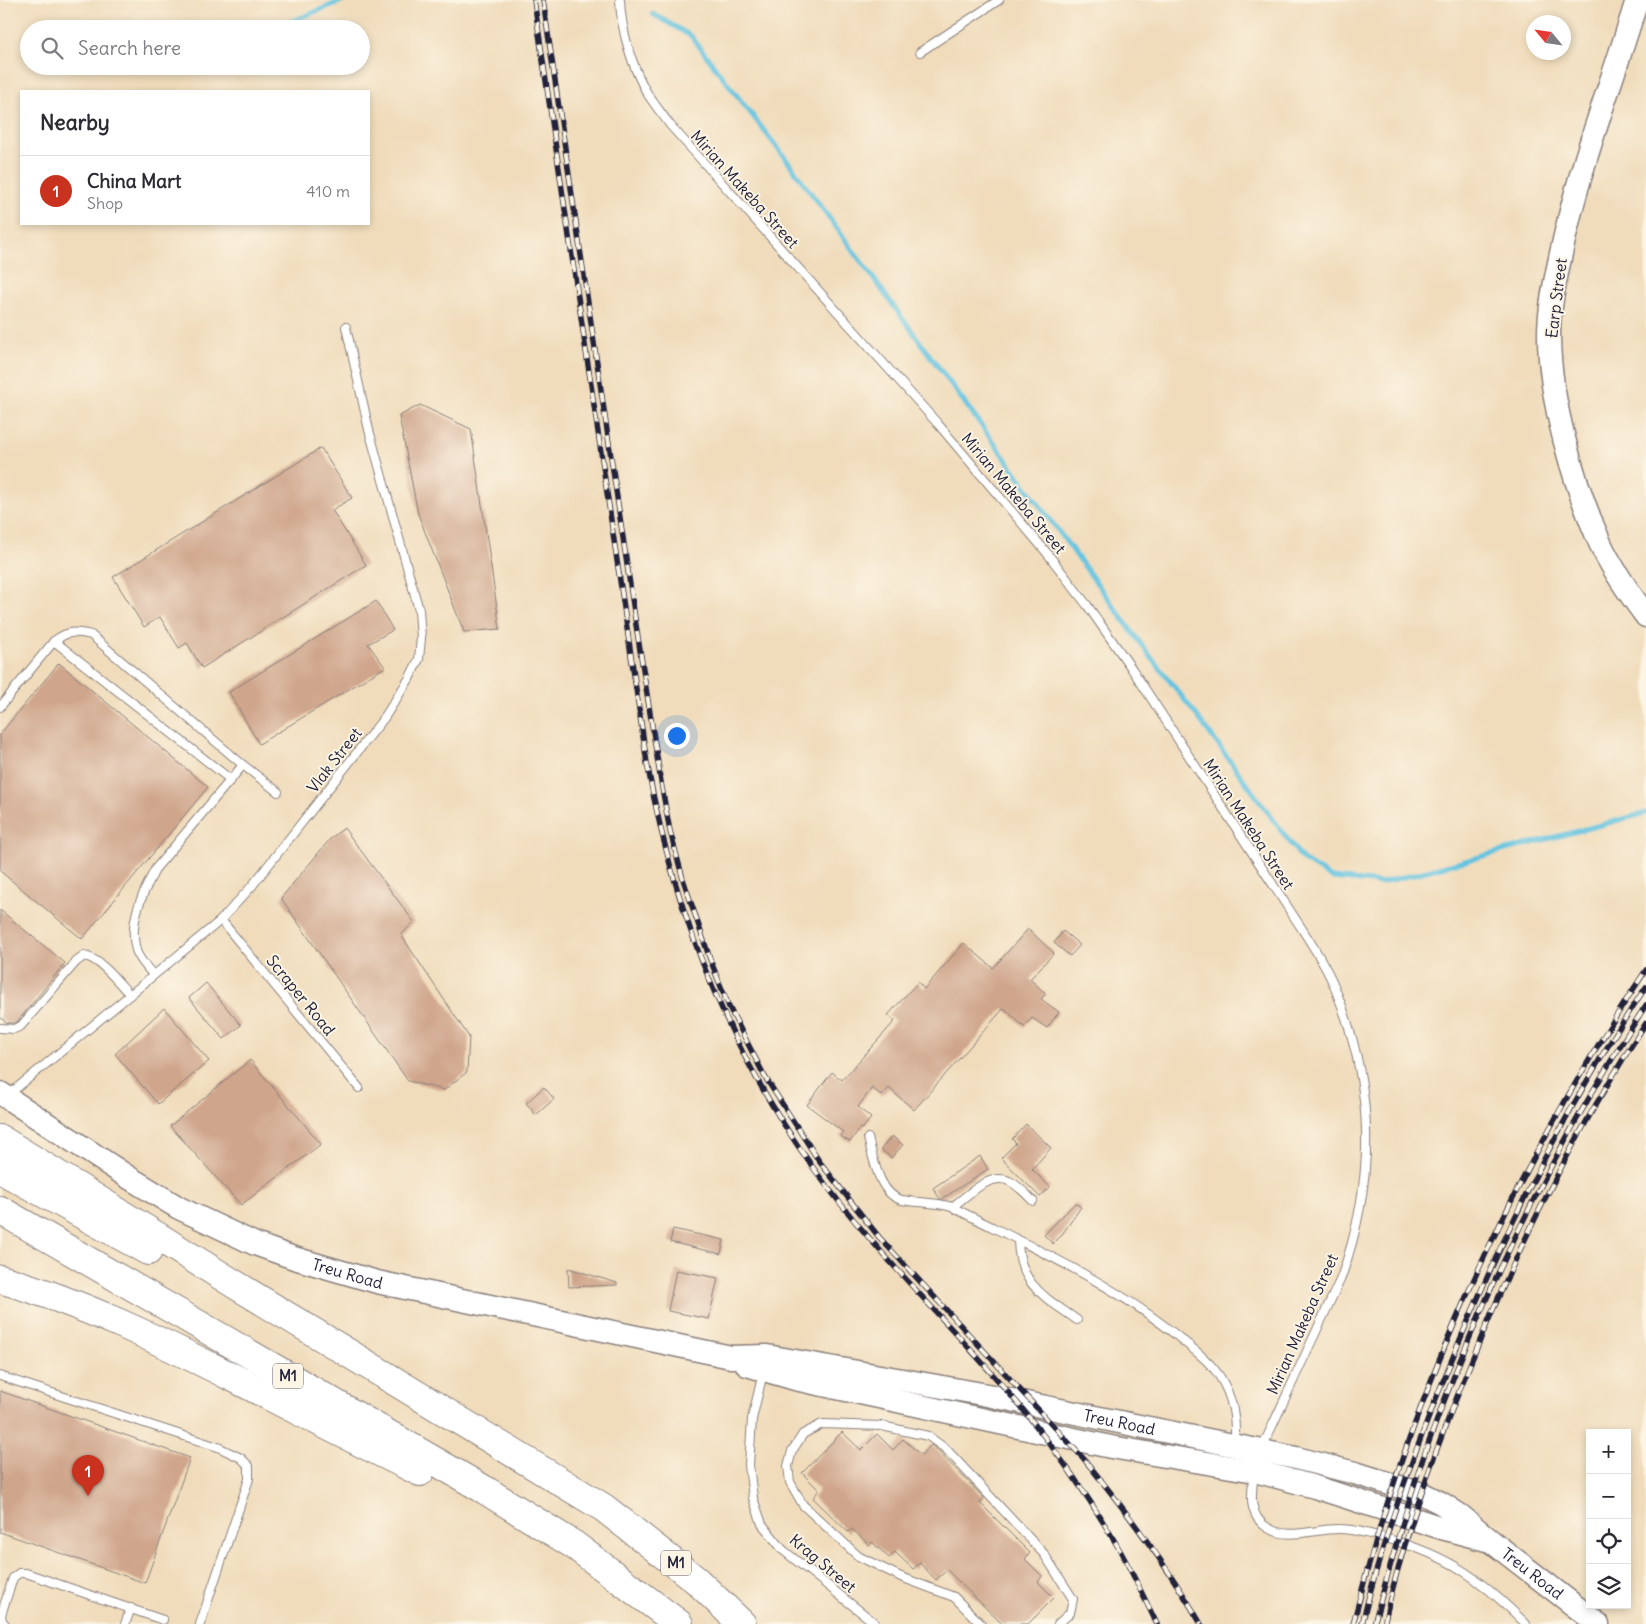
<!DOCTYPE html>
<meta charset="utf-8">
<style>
:root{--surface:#fff;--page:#f2f2f3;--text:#2b2b33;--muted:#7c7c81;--line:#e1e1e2;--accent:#c8321e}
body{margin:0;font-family:Delius,sans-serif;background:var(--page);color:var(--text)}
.controls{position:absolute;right:15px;bottom:15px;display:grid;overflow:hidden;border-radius:0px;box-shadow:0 2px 8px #0003}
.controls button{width:45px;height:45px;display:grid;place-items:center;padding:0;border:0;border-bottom:1px solid var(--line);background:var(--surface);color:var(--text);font:25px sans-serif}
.compass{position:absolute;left:1526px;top:15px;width:45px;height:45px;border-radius:50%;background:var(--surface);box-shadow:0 2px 8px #0003;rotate:299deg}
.you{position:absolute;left:676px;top:735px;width:18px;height:18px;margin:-12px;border:4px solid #fff;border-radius:50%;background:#1a73e8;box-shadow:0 0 0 8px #1a73e833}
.badge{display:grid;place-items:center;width:32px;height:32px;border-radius:50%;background:var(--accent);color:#fff;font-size:16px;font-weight:700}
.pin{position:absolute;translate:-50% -41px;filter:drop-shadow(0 1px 2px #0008)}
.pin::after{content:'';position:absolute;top:26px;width:18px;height:15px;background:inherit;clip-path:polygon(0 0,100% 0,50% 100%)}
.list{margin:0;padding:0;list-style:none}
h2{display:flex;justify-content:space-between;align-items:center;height:65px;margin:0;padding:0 20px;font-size:21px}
h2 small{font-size:16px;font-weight:400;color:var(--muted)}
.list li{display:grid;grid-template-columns:32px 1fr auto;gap:15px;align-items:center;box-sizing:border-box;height:70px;padding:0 20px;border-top:1px solid var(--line)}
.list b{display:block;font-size:19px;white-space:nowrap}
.list p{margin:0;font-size:16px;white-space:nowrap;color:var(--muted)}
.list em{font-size:16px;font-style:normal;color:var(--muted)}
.icon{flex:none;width:28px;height:28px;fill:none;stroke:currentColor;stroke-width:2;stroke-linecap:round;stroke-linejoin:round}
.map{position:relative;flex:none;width:1646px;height:1624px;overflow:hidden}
.search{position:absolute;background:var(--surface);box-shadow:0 2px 8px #0003;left:20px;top:20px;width:350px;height:55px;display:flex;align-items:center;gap:12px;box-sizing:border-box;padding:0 18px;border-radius:28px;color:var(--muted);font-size:19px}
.panel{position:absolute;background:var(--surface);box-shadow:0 2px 8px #0003;left:20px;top:90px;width:350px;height:135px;border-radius:0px}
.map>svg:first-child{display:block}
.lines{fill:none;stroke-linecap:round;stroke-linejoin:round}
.stream{stroke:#62c3e0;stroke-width:5}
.building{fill:#cfa58b}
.lane-casing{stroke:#897f7b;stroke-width:10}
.secondary-casing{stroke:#897f7b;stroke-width:25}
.highway-casing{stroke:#897f7b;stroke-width:30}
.lane{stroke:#fff;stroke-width:8}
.secondary{stroke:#fff;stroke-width:22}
.highway{stroke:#fff;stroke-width:28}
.rail-casing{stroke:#22223b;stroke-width:5.5}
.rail{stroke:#fcf5e5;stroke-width:4;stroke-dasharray:11;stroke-linecap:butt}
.labels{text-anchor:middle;stroke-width:4;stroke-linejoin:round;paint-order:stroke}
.shield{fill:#fcf5e5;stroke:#63616e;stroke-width:1}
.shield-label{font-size:15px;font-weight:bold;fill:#22223b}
.street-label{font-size:16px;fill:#22223b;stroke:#fcf5e5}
</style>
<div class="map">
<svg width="1646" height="1624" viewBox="0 0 1646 1624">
<rect width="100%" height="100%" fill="#fcf5e5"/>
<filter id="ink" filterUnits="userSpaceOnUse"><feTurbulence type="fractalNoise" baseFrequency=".02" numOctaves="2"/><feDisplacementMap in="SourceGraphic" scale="10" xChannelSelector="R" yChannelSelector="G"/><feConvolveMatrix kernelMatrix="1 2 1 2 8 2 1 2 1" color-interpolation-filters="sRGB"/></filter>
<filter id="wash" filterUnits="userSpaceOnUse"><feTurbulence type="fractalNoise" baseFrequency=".0096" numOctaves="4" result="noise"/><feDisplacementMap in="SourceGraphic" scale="20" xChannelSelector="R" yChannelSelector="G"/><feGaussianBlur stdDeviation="1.12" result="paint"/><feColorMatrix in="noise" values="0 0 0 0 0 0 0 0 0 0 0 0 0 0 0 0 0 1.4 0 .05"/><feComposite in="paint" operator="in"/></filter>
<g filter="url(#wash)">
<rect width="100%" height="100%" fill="#f0dcbb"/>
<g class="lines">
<g class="stream">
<polyline points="653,14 691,36 789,163 1147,652 1194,712 1303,860 1332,878 1381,883 1646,813"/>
<polyline points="273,29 344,0"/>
</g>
</g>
<g id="blocks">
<g class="building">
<polygon points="420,405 471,429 500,629 464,632 418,514 399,416"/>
<polygon points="321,448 352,498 332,510 366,565 202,668 187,643 179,648 160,617 144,627 113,577"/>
<polygon points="376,601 393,630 368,644 385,667 259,744 229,692"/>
<polygon points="59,663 208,787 82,939 0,871 0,734"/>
<polygon points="344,828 414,922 401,935 469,1037 467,1072 444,1090 408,1081 281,898 331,838"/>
<polygon points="0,910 65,963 17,1022 13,1023 7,1023 0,1017"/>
<polygon points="1028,929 1054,953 1030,979 1046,994 1041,999 1059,1012 1047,1028 1032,1018 1024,1027 1004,1008 914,1110 889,1088 882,1096 872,1088 858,1107 871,1118 862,1129 860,1128 850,1142 840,1136 843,1132 807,1105 832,1072 842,1080 895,1021 888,1015 918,982 924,989 964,943 993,968"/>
<polygon points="1063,931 1080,945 1070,956 1054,943"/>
<polygon points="206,983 241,1025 224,1039 189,998"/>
<polygon points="164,1008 209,1061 158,1104 115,1054"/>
<polygon points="250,1060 321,1144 241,1205 170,1126"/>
<polygon points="544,1087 554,1099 536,1115 526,1103"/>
<polygon points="1026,1124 1051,1148 1032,1169 1050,1187 1040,1197 1001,1158 1016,1143 1012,1139"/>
<polygon points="892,1136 903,1145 891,1158 881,1149"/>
<polygon points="980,1156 988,1169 942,1199 940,1199 933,1188"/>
<polygon points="1075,1203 1081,1207 1061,1236 1053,1244 1044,1235"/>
<polygon points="673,1229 724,1240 721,1254 670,1242"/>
<polygon points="568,1268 617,1283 617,1285 569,1287"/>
<polygon points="676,1270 718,1278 709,1319 668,1311"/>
<polygon points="0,1391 190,1458 145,1583 0,1532"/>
<polygon points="842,1432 861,1450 877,1434 893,1450 903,1439 921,1455 931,1445 936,1449 984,1498 980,1503 1030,1553 1025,1559 1042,1576 1038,1582 1054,1598 1028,1624 1002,1624 947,1570 936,1580 920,1563 913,1569 895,1552 889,1558 872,1542 869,1545 852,1529 848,1532 813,1498 819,1490 802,1473"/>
</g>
</g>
</g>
<g filter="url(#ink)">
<use href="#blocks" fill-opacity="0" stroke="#897f7b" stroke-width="1"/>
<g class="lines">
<defs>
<g id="lane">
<path d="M620,0c1,30 12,67 27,93 7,11 15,21 23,32l268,299 109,129 40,52 45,64 170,260c12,19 25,38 33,59 40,99 41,191 6,290l-79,170"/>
<polyline points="920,52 999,0"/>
<polyline points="54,641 231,780"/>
<path d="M0,707l54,-66c14,-10 20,-10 37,-6l152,130 -87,103c-13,24 -28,54 -20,82 2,9 12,18 17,25"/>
<polyline points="243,765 278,792"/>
<polyline points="221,920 359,1088"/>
<path d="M0,1028l14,1 7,-3 55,-64 8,-6c16,2 35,27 46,39"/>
<polyline points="7,1096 221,920 252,886 384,718 409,679 419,659 421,638 419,610 369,430 346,327"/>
<path d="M868,1138c5,19 11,57 34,62 17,3 34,2 50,7 79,40 162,76 230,133 14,11 29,23 38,37 13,21 16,42 15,66"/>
<path d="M952,1207c15,-11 38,-35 57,-26 9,4 17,13 24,20"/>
<path d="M1018,1241c1,44 27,56 59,79"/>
<polyline points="763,1373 752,1419 749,1465 753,1498 762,1524 783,1550 876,1624"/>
<polyline points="0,1376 218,1447 241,1458 249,1466 249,1479 200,1624"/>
<path d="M1254,1474c-3,20 -6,42 14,54 21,13 49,0 72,1 15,0 30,5 45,9 63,17 95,40 141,86"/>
<polyline points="5,1624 2,1621 1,1615 13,1578 19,1573 26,1573 163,1620"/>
<polyline points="125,1624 131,1608"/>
<polyline points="981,1624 954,1597 901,1577 858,1556 803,1505 790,1482 788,1466 792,1451 803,1434 822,1424 882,1426 928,1436 946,1449 1044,1554 1073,1599 1070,1613 1058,1624"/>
</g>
<g id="secondary">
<path d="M1637,0c-25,83 -57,164 -75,249 -6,28 -13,57 -13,86 0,65 25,149 51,208 12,26 29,50 46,73"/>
<path id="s1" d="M0,1093l128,84 51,31 76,36 39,14 83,24 354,75 36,-1 215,38 314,64 59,15 70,22 16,8 20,13 30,25 107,83"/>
<polyline points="747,1365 795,1379 1111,1447 1255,1471 1315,1487 1445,1529 1486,1540"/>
</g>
<g id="highway">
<polyline points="0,1139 236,1285 604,1508 696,1580 742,1624"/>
<polyline points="0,1169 148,1251"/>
<polyline points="0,1210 485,1490 574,1545 679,1624"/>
<path d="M0,1279c84,24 162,63 240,102 60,31 119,61 180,91"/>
</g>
</defs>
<use href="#lane" class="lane-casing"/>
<use href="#secondary" class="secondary-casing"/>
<use href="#highway" class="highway-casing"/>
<use href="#lane" class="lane"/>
<use href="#secondary" class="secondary"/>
<use href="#highway" class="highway"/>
<defs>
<g id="rail">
<path d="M534,0l113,763c26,144 79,283 165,403 63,88 144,162 213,246 34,42 66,88 93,135 14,24 26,51 39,77"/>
<path d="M543,0l93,625 26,163 8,43 13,48 27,80 19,48 36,70 54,84 60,76 205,222c43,53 83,106 117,165"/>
<path d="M1353,1624c58,-232 161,-456 293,-654"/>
<path d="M1362,1624c21,-87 52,-172 86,-255 54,-133 117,-263 198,-382"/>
<path d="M1374,1624c15,-55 30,-109 48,-163 56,-160 132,-314 224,-456"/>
<path d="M1384,1624c20,-89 52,-177 87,-262 48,-118 105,-232 175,-339"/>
</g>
</defs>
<use href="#rail" class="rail-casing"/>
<use href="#rail" class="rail"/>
</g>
</g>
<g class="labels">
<g class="shield">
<rect x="273" y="1363.5" width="30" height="25" rx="4"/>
<rect x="661" y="1550.5" width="30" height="25" rx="4"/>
</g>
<g class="shield-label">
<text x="288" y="1381">M1</text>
<text x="676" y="1568">M1</text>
</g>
<g class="street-label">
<text transform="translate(745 189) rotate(48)" y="6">Mirian Makeba Street</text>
<text transform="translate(1556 298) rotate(-83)" y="6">Earp Street</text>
<text transform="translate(1014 493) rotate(50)" y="6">Mirian Makeba Street</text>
<text transform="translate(334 760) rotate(-52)" y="6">Vlak Street</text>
<text transform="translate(1249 824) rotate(57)" y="6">Mirian Makeba Street</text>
<text transform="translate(301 995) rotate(51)" y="6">Scraper Road</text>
<text dy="6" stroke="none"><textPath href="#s1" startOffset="394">Treu Road</textPath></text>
<text transform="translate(1302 1324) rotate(-66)" y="6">Mirian Makeba Street</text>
<text dy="6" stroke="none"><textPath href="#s1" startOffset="1181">Treu Road</textPath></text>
<text transform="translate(823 1563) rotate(40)" y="6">Krag Street</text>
<text dy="6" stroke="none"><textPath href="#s1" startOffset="1629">Treu Road</textPath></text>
</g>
</g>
</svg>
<div class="controls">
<button>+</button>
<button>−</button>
<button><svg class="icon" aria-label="locate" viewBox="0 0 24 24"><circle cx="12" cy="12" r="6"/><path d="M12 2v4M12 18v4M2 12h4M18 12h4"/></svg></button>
<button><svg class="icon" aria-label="layers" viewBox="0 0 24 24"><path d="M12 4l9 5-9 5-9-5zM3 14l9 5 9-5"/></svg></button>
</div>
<svg class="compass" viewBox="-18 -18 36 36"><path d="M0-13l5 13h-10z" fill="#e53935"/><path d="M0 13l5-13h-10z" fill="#7c7c81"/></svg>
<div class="you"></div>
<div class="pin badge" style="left:88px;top:1496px">1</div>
<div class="search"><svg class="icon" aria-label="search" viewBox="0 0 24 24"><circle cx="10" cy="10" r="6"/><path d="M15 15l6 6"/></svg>Search here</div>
<section class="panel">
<h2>Nearby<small></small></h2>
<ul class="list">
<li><span class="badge">1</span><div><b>China Mart</b><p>Shop</p></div><em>410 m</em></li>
</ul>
</section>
</div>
